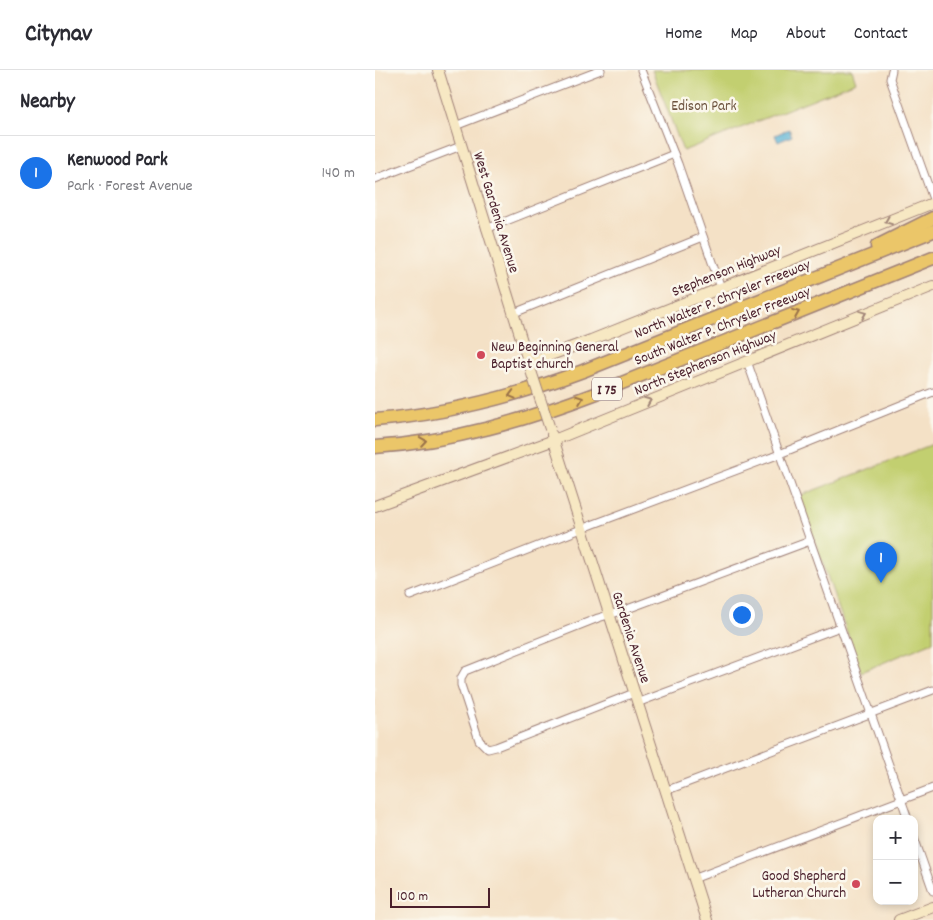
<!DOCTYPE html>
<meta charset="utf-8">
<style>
:root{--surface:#fff;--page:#f2f2f3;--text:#2b2b33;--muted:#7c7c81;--line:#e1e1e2;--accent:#1a73e8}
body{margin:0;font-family:Dekko,sans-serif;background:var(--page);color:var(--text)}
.controls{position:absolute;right:15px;bottom:15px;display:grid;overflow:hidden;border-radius:10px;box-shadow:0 2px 8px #0003}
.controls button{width:45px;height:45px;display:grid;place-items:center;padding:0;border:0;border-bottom:1px solid var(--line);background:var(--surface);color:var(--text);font:25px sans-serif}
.scale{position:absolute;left:15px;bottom:12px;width:100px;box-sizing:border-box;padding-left:5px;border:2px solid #4a1f2b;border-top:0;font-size:14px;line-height:18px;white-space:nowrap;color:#4a1f2b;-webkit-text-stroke:4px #fbf7ec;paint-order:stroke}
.you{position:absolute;left:366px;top:544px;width:18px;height:18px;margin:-12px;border:4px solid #fff;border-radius:50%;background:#1a73e8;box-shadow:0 0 0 8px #1a73e833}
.badge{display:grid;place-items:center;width:32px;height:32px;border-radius:50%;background:var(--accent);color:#fff;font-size:16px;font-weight:700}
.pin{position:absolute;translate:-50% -41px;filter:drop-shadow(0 1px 2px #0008)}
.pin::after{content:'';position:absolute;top:26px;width:18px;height:15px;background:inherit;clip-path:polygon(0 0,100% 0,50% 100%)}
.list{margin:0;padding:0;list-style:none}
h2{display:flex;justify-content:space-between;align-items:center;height:65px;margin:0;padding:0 20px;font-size:21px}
h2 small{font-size:16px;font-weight:400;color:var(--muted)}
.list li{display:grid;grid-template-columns:32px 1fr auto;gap:15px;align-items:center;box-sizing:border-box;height:75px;padding:0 20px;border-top:1px solid var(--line)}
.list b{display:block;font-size:19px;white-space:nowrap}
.list p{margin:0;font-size:16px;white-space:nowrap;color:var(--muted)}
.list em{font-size:16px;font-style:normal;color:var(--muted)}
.map{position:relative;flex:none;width:558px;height:850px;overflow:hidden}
header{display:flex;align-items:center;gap:30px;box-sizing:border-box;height:70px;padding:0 25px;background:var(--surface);border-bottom:1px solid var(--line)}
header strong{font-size:24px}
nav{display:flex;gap:28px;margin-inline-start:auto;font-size:18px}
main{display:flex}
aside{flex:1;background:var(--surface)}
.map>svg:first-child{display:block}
.green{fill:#c2cf70;stroke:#86774e}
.water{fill:#57b1d4;stroke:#506880}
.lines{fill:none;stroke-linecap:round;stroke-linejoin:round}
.street-casing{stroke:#9f8078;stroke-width:9}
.secondary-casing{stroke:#9f8078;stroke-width:12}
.highway-casing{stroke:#9f8078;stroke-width:15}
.street{stroke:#fff;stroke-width:7}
.secondary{stroke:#f7e8c3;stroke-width:10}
.highway{stroke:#ebc669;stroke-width:12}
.secondary-bridge-casing{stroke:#9f8078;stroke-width:12;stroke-linecap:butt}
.secondary-bridge{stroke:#f7e8c3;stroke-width:10}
.oneway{stroke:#a08477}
.oneway2{stroke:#9a724a}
.poi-dot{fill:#d1495b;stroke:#fbf7ec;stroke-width:2}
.labels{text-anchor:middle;stroke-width:5;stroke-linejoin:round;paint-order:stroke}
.shield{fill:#fbf7ec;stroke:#7f6065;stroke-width:1}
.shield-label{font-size:14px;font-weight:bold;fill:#4a1f2b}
.park-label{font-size:15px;fill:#6e5440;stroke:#fbf7ec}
.street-label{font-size:15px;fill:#4a1f2b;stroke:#fbf7ec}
.poi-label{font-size:15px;fill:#4a1f2b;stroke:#fbf7ec;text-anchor:start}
</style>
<header>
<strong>Citynav</strong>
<nav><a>Home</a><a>Map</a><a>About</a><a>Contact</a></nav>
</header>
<main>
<aside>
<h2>Nearby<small></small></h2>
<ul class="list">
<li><span class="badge">1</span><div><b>Kenwood Park</b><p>Park · Forest Avenue</p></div><em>140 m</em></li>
</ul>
</aside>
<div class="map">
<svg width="558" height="850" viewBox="0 0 558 850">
<rect width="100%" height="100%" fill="#fbf7ec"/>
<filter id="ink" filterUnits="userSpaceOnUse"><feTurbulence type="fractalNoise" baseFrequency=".02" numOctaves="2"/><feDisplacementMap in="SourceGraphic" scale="10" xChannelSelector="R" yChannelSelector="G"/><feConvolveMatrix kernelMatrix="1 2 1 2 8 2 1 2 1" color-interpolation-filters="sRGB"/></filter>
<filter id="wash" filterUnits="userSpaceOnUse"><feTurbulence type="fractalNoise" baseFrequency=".0096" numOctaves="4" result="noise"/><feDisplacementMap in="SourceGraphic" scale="20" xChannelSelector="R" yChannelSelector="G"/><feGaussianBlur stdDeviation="1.12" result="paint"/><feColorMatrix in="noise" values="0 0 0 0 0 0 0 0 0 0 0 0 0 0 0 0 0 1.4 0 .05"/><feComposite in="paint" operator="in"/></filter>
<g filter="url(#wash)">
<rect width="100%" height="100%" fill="#f4e1c6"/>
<g class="green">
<polygon points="277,0 477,0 481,12 308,81"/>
<polygon points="558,374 558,572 486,602 424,426"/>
</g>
<polygon class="water" points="414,59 417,66 403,72 400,65"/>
</g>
<g filter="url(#ink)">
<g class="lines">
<defs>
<g id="street">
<polyline points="266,0 303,94 346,218"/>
<polyline points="517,0 515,9 558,129"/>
<polyline points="80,56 226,0"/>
<polyline points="0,109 86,76"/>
<polyline points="111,159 299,84"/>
<polyline points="139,243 328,167"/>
<polyline points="372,291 533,749"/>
<polyline points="35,526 219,454 397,387 558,322"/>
<polyline points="259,623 121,677 113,679 104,670 86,615 86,608 90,601 223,548 247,541 435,471"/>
<polyline points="262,633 465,557"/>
<polyline points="290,721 558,620"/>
<polyline points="539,767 558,821"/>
<polyline points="318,809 558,718"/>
</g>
<g id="secondary">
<polyline points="63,0 155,297"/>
<polyline points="154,293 216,270 558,133"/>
<polyline points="177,365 332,850"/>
<polyline points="0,436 179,370 558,216"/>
<polyline points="524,850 558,837"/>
</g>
<g id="highway">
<polyline points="502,176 558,148"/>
<path d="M0,350c72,-6 141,-24 208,-49l350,-140"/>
<path d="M0,377c77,-5 151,-27 222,-54l336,-135"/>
</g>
</defs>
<use href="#street" class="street-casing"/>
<use href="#secondary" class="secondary-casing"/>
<use href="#highway" class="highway-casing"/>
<use href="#street" class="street"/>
<use href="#secondary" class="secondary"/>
<use href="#highway" class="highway"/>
<defs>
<polyline id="secondary-bridge" points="156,301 175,359"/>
</defs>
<use href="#secondary-bridge" class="secondary-bridge-casing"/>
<use href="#secondary-bridge" class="secondary-bridge"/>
</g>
<defs><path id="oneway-chevron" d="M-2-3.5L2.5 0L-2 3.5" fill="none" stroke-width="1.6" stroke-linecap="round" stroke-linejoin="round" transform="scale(1.25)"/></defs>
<g class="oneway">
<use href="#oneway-chevron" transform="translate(513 151) rotate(158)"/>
<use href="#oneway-chevron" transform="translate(488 244) rotate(-22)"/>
<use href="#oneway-chevron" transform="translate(273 331) rotate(-22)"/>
</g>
<g class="oneway2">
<use href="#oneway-chevron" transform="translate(421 243) rotate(-22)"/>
<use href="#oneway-chevron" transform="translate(137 325) rotate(165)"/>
<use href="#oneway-chevron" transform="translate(205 329) rotate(-21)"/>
<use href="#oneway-chevron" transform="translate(48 371) rotate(-9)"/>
</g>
</g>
<g class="poi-dot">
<circle cx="106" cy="285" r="5"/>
<circle cx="481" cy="814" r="5"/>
</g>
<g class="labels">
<rect class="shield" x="217" y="307.5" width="30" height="23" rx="4"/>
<g class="shield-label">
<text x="232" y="324">I 75</text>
</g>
<g class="park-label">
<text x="329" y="40">Edison Park</text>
</g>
<g class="street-label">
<text transform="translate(122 142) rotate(73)" y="5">West Gardenia Avenue</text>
<text transform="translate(351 200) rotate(-22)" y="5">Stephenson Highway</text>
<text transform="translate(347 228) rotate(-22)" y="5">North Walter P. Chrysler Freeway</text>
<text transform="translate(347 255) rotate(-22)" y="5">South Walter P. Chrysler Freeway</text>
<text transform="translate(330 292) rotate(-22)" y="5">North Stephenson Highway</text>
<text transform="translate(257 567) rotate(72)" y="5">Gardenia Avenue</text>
</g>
<g class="poi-label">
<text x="116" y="281">New Beginning General<tspan x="116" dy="17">Baptist church</tspan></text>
<text x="471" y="810" text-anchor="end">Good Shepherd<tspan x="471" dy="17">Lutheran Church</tspan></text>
</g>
</g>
</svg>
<div class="controls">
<button>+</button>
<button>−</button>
</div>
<div class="scale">100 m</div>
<div class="you"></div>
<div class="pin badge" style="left:506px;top:513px">1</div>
</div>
</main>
